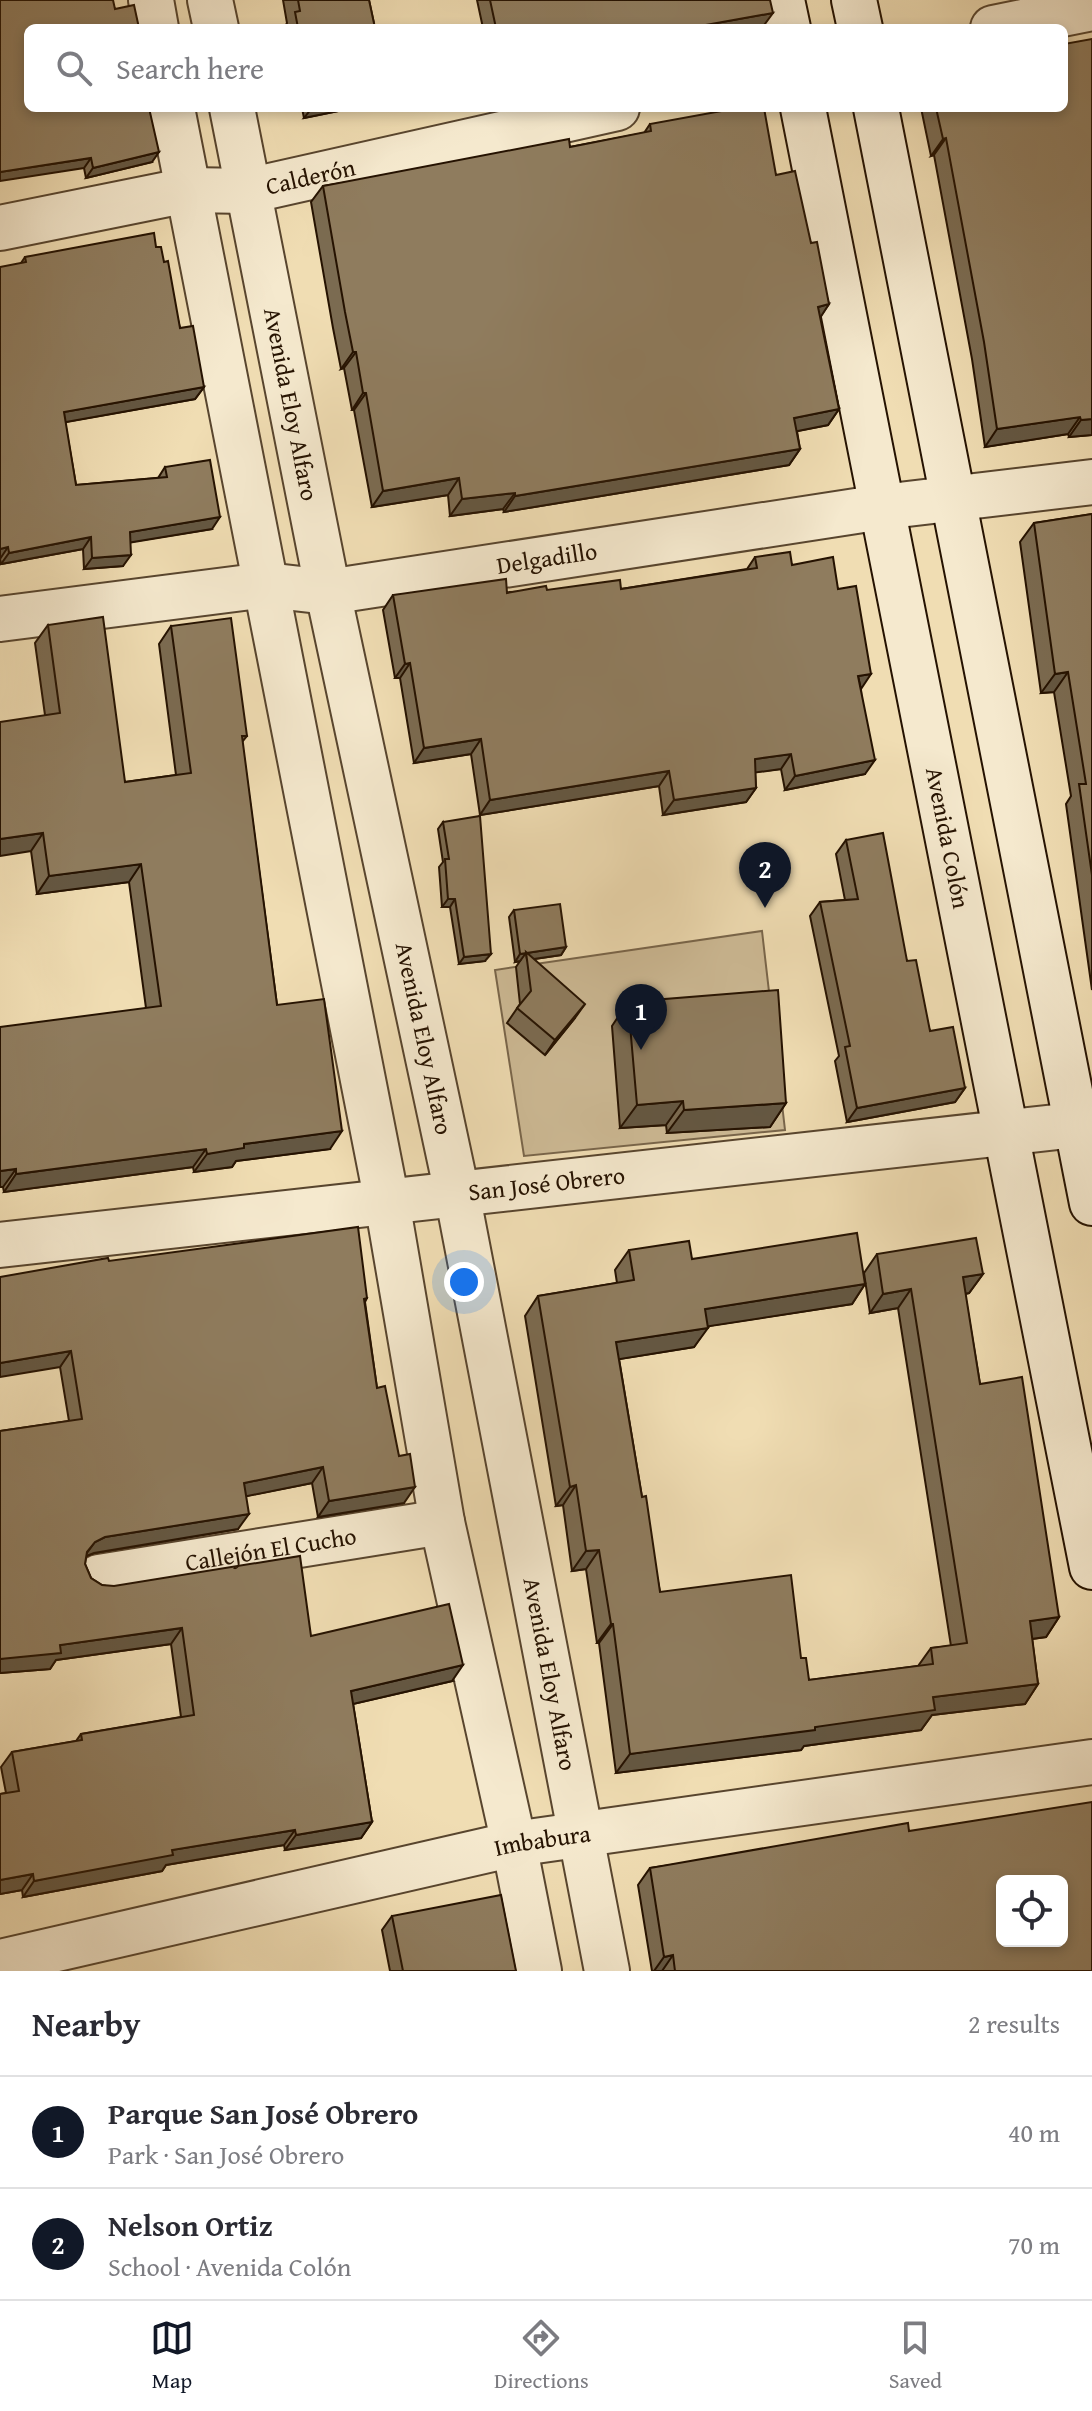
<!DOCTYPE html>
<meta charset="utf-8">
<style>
:root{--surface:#fff;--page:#f7f7f7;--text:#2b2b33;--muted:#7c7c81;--line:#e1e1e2;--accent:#111827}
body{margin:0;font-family:"Gentium Book Plus",serif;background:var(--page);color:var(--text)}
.controls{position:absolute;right:24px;bottom:24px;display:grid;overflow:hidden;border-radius:12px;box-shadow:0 4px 12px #0003}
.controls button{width:72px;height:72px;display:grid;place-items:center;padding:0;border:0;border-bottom:2px solid var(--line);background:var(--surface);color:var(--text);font:40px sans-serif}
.you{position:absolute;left:464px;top:1282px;width:28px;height:28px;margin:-20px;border:6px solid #fff;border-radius:50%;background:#1a73e8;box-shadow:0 0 0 12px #1a73e833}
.badge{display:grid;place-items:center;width:52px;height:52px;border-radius:50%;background:var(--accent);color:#fff;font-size:26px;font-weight:700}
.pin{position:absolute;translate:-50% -66px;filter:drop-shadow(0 2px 4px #0008)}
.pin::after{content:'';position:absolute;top:42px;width:28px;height:24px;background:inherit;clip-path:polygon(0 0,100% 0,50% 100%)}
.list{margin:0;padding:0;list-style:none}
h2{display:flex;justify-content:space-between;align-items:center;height:104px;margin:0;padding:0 32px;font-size:34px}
h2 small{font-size:26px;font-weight:400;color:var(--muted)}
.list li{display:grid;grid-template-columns:52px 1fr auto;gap:24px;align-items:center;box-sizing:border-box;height:112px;padding:0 32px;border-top:2px solid var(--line)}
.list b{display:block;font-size:30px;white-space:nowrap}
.list p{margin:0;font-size:26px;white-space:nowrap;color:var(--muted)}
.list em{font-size:26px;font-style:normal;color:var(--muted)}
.icon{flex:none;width:44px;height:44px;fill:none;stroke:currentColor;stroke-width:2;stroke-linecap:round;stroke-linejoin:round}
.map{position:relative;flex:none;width:1092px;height:1971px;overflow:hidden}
.search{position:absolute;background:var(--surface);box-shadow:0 4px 12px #0003;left:24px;right:24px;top:24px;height:88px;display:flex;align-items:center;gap:20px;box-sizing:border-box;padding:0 28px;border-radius:12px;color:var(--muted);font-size:30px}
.sheet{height:328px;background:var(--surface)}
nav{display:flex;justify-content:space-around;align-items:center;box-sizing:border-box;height:112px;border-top:2px solid var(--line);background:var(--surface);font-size:22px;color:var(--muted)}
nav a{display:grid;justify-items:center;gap:4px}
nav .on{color:var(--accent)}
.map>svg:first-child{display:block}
.green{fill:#cdba95;stroke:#79664b;stroke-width:2}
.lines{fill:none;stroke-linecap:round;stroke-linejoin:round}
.street-casing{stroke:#58452e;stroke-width:48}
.secondary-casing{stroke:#251201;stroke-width:48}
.street{stroke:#f5e9ce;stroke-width:44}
.secondary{stroke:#f5e9ce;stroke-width:44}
.wall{fill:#7b6b51;stroke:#251201;stroke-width:2}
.shaded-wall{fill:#645742;stroke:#251201;stroke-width:2}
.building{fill:#8f7c5e;stroke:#251201;stroke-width:2;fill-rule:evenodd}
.labels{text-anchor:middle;stroke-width:8;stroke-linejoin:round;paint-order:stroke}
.street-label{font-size:24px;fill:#251201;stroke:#f5e9ce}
</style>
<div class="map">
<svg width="1092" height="1971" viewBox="0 0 1092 1971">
<rect width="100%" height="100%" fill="#f0ddb3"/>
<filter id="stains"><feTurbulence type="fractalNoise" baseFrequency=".0025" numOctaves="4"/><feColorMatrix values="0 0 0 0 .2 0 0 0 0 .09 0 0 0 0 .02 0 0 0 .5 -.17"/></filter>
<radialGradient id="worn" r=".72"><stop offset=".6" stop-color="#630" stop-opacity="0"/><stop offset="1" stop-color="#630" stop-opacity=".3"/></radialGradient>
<polygon class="green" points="762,931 785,1130 524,1156 495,970"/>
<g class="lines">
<defs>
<g id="street">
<polyline points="151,0 156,28"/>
<polyline points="210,0 216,28"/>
<polyline points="993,28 1092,8"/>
<polyline points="172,108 387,1202 442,1522 514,1844 539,1971"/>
<path id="s1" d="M232,108l96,484 129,601 150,778"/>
<path id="s2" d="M0,228l188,-38 60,1 369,-83"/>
<path id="s3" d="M0,619l266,-34 62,7 554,-85 210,-25"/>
<path id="s4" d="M0,1245l1092,-122"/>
<path id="s5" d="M99,1577l343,-55"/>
<path id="s6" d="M0,1962l514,-118 578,-82"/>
</g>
<g id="secondary">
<polyline points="782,0 788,28"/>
<polyline points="854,0 860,28"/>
<path id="s7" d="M803,108l289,1459"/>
<polyline points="876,108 1092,1203"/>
</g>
</defs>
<use href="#street" class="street-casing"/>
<use href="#secondary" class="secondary-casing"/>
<use href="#street" class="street"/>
<use href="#secondary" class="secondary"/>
</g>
<g class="wall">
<polygon points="283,0 369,0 375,28 284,28 287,23"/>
<polygon points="477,0 770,0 762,28 483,28"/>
<polygon points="28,28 152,162 86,178 84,168"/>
<polygon points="1092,39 1092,435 1069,437 1068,434 985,447 972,359 934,155 931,156 921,108 1064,108"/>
<polygon points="302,108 353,108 304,118"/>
<polygon points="650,124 776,175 811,243 829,304 820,317 839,409 828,425 797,431 800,449 789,465 504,512 503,509 450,516 448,495 372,507 354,410 352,410 344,368 341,369 333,328 311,202 323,186 570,147 644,133"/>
<polygon points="156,247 164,262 180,328 204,387 195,399 65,422 76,485 158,478 165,467 212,529 130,542 123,566 84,569 83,549 1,564 0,559 21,263 25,257"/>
<polygon points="1092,514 1092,990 1066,804 1071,796 1054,692 1041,693 1020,542 1034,523"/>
<polygon points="755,557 792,565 838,589 861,689 865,774 785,790 781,769 755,772 756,788 746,802 663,815 659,786 480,815 471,754 414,763 400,678 395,678 383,610 393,595 621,589 747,569"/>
<polygon points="48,625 125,782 176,775 159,644 171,626 247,736 242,742 277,1005 330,1149 236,1161 232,1167 194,1172 193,1167 4,1192 3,1187 0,1187 146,1008 129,882 37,894 31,851 45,715 35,643"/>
<polygon points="443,822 485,961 459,964 450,907 442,907 439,867 443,862 438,829"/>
<polygon points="846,840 907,961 930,1031 965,1088 955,1102 847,1122 835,1061 839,1056 810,916 820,902 845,900 836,854"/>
<polygon points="514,910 566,947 561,955 534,959 575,1018 545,1055 507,1023 520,1004 516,967 520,961 515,962 509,917"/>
<polygon points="628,1002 786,1103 770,1127 667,1133 666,1125 620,1128 612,1026"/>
<polygon points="629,1250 865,1284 852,1304 708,1326 694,1347 619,1359 642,1497 660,1592 801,1658 809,1680 918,1666 931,1648 951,1646 898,1308 870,1313 864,1273 877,1254 983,1274 969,1293 965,1294 980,1384 1059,1617 1046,1637 1032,1639 1038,1684 1025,1704 932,1715 921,1730 804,1746 801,1750 616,1773 599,1643 597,1643 586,1569 572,1571 563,1505 556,1506 525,1316 538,1296 617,1283 615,1270"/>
<polygon points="109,1261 367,1298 365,1302 377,1388 404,1503 318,1517 312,1483 246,1496 238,1529 94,1553 86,1556 85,1564 91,1578 102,1585 311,1636 452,1681 353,1704 372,1822 361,1838 285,1850 284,1845 166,1865 162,1871 23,1897 22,1890 0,1894 0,1794 6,1793 1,1767 12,1752 76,1741 81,1734 181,1717 171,1644 56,1660 50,1669 0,1673 0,1431 69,1421 60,1367"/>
<polygon points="909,1831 1092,1971 652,1971 638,1885 650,1868"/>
<polygon points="392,1916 516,1971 390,1971 382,1930"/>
</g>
<g class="shaded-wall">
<polygon points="773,13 762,28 689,28"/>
<polygon points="312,108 353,108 304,118"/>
<polygon points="946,138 934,155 931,156 943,139"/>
<polygon points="159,152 152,162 86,178 93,168"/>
<polygon points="91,158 84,168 0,181 0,172"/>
<polygon points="829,304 818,321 818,307"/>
<polygon points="353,352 356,352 344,368 341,369"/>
<polygon points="204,387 195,399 55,424 64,412"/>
<polygon points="363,393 366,393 354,410 352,410"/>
<polygon points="839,409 828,425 783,434 794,418"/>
<polygon points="1080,417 1068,434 985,447 997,429"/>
<polygon points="1092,419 1092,435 1069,437 1081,420"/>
<polygon points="800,449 789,465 504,512 515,496"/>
<polygon points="459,478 448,495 372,507 383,491"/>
<polygon points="515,493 503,509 450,516 462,499"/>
<polygon points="220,517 212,529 121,544 130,532"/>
<polygon points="91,537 83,549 1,564 9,553"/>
<polygon points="8,547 0,559 0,549"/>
<polygon points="131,555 123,566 84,569 92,558"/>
<polygon points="410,663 400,678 395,678 405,664"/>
<polygon points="1068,672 1054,692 1041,693 1055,674"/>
<polygon points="871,674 861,689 858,676"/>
<polygon points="481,739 471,754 414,763 424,748"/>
<polygon points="791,754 781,769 745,774 755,759"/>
<polygon points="875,760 865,774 785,790 795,776"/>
<polygon points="669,771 659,786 480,815 490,800"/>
<polygon points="756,788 746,802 663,815 674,800"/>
<polygon points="43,833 31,851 0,856 0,839"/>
<polygon points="141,864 129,882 37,894 49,876"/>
<polygon points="448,899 455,899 450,907 442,907"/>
<polygon points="566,947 561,955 527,960 526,953"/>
<polygon points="526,953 520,961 515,962 520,954"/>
<polygon points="491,954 485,961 459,964 464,957"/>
<polygon points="585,1004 575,1018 545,1055 555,1040"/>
<polygon points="965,1088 955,1102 847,1122 857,1108"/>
<polygon points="683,1101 666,1125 620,1128 637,1105"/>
<polygon points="786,1103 770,1127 667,1133 684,1110"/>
<polygon points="342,1131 330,1149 236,1161 232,1167 194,1172 207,1154 244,1144"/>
<polygon points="206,1149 193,1167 4,1192 16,1174"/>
<polygon points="16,1169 3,1187 0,1187 0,1171"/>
<polygon points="983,1274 969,1293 949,1297 963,1277"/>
<polygon points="865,1284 852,1304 691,1329 705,1309"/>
<polygon points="911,1289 898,1308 870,1313 883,1294"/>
<polygon points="708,1328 694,1347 602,1362 616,1342"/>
<polygon points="71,1351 60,1367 0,1377 0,1363"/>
<polygon points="323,1467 312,1483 233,1499 244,1483"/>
<polygon points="576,1485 563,1505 556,1506 570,1487"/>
<polygon points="415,1487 404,1503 318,1517 329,1501"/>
<polygon points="249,1514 238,1529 94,1553 84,1557 95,1542 105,1537"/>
<polygon points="599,1550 586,1569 572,1571 586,1551"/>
<polygon points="1059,1617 1046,1637 1016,1641 1030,1621"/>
<polygon points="611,1624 613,1624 599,1643 597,1643"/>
<polygon points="182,1628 171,1644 56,1660 50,1669 0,1673 0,1659 60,1645"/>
<polygon points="463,1665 452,1681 340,1707 351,1691"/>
<polygon points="1038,1684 1025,1704 932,1715 921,1730 804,1746 801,1750 616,1773 630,1754 815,1727 933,1697"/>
<polygon points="372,1822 361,1838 285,1850 296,1835"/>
<polygon points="295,1830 284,1845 166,1865 162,1871 23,1897 34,1881 172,1850"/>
<polygon points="33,1874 22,1890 0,1894 0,1880"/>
<polygon points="673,1955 662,1971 654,1971 664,1957"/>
</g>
<g class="building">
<polygon points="0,0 113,0 115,9 134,5 139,28 28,28 28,108 149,108 159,152 93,168 91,158 0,172"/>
<polygon points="298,0 369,0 375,28 298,28 295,12 300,11"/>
<polygon points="490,0 770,0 773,13 689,28 496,28"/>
<polygon points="1092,39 1092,419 1081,420 1080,417 997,429 984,342 946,138 943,139 936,108 1064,108 1064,44"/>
<polygon points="738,108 764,108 776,175 795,171 811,243 817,242 829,304 818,307 839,409 794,418 800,449 515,496 515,493 462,499 459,478 383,491 366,393 363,393 356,352 353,352 345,312 323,186 569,139 570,147 651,131 650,124"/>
<polygon points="154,233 156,247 161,247 164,262 168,261 180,328 193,326 204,387 64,412 76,485 167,477 165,467 210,460 220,517 130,532 131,555 92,558 91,537 9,553 8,547 0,549 0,267 26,262 25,257"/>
<polygon points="1092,514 1092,875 1079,784 1086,784 1068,672 1055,674 1034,523"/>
<polygon points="790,552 792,565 833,557 838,589 856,586 871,674 858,676 875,760 795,776 791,754 755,759 756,788 674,800 669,771 490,800 481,739 424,748 410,663 405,664 393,595 506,579 507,593 546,586 547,590 620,580 621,589 757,568 755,557"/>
<polygon points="103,617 125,782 191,773 171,626 231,618 247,736 242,736 277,1005 324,999 342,1131 244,1144 244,1148 207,1154 206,1149 16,1174 16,1169 0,1171 0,1027 161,1006 141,864 49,876 43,833 0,839 0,722 60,713 48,625"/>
<polygon points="480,816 491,954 464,957 455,899 448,899 445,859 449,859 443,822"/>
<polygon points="883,833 907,961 916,960 930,1031 953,1027 965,1088 857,1108 845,1047 850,1046 820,902 858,899 846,840"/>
<polygon points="560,904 566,947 520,954 514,910"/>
<polygon points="526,952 585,1004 555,1040 517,1008 531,991"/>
<polygon points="778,990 786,1103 684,1110 683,1101 637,1105 628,1002"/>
<polygon points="358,1227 367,1298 364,1299 377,1388 385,1386 399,1456 410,1454 415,1487 329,1501 323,1467 244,1483 249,1514 105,1537 95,1542 87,1552 85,1564 91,1578 102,1585 114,1586 300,1556 311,1636 449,1604 463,1665 351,1691 372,1822 296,1835 295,1830 172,1850 173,1855 34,1881 33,1874 0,1880 0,1794 19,1791 12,1752 82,1740 81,1734 194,1715 182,1628 60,1645 61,1653 0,1659 0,1431 82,1419 71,1351 0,1363 0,1277 108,1258 109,1261"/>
<polygon points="857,1233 865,1284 705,1309 708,1328 616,1342 642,1497 646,1496 660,1592 791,1575 801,1658 806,1658 809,1680 933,1664 931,1648 967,1643 911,1289 883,1294 877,1254 976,1238 983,1274 963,1277 980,1384 1022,1377 1059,1617 1030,1621 1038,1684 933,1697 935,1710 815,1727 815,1730 630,1754 613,1624 611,1624 599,1550 586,1551 576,1485 570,1487 538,1296 634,1280 629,1250 689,1241 692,1259"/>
<path d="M1092,1802v169h-417l-2,-16 -9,2 -14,-89 258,-45 1,8zM1002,1881h60v60h-60z"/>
<polygon points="501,1895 516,1971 403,1971 392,1916"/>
</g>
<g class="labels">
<g class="street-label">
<text dy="8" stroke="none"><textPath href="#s2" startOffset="316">Calderón</textPath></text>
<text dy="8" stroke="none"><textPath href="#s1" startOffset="302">Avenida Eloy Alfaro</textPath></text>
<text dy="8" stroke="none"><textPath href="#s3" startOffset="552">Delgadillo</textPath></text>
<text dy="8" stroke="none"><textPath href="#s7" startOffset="744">Avenida Colón</textPath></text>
<text dy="8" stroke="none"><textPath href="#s1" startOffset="950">Avenida Eloy Alfaro</textPath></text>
<text dy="8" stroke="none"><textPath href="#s4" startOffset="550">San José Obrero</textPath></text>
<text dy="8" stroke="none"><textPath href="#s5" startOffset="174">Callejón El Cucho</textPath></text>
<text dy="8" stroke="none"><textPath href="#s1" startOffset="1598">Avenida Eloy Alfaro</textPath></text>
<text dy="8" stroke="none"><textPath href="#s6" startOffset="556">Imbabura</textPath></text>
</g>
</g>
<rect width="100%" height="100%" filter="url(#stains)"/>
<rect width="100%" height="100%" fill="url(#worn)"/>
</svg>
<div class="controls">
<button><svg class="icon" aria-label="locate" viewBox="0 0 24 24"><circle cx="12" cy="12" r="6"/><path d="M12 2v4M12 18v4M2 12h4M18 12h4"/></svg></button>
</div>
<div class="you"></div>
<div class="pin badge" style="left:641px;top:1050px">1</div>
<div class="pin badge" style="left:765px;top:908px">2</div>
<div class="search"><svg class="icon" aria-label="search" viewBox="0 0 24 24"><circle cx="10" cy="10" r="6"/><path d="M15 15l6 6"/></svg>Search here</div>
</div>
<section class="sheet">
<h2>Nearby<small>2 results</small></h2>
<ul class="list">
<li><span class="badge">1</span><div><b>Parque San José Obrero</b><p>Park · San José Obrero</p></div><em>40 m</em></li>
<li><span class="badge">2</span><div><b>Nelson Ortiz</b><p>School · Avenida Colón</p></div><em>70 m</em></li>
</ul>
</section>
<nav>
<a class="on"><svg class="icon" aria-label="map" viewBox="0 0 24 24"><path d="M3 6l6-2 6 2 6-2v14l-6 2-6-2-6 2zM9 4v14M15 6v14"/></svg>Map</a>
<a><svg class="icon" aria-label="directions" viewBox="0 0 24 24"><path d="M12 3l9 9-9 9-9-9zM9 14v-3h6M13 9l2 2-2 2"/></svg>Directions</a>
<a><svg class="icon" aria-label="saved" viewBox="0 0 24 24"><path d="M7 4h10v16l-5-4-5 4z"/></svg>Saved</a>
</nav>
